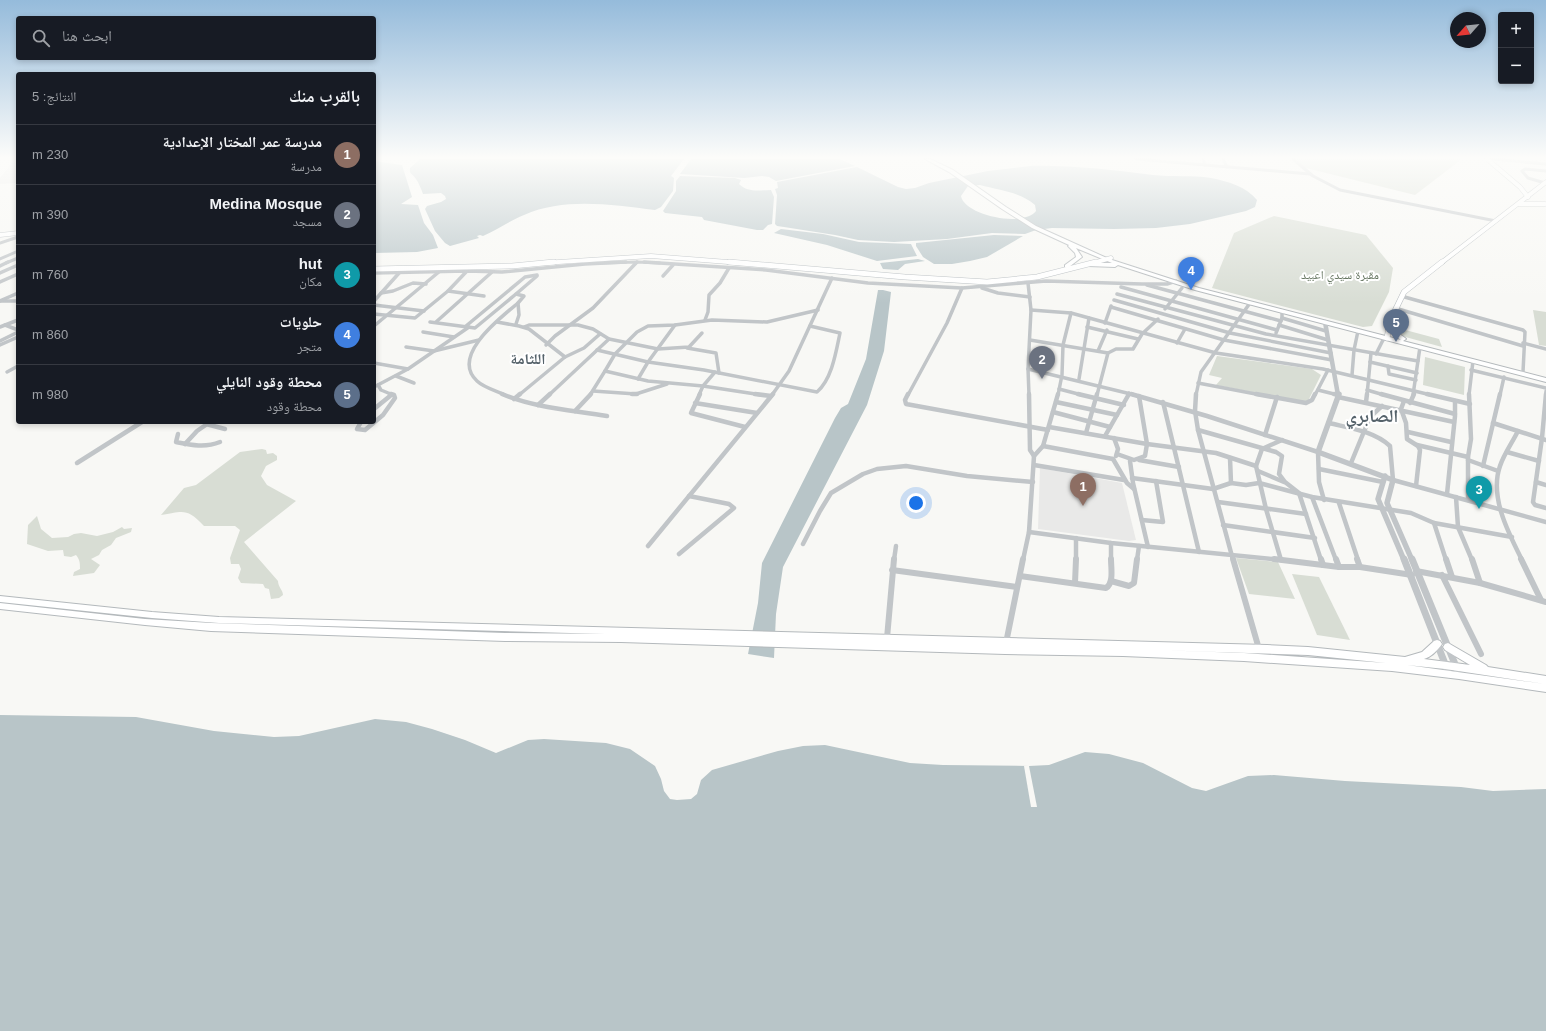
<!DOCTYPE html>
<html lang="ar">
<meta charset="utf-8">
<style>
:root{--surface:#171b24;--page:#20242c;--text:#f1f3f6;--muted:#9ea1a6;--line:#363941;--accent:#de522f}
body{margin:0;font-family:Helvetica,"Noto Naskh Arabic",sans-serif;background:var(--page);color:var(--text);direction:rtl}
.controls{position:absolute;right:12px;top:12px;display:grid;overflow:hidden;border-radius:4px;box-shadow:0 2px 6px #0003}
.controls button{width:36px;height:36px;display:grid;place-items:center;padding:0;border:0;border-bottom:1px solid var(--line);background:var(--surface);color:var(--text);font:20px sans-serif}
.compass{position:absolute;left:1450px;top:12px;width:36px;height:36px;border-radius:50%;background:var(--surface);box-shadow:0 2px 6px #0003;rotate:243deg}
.you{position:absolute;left:916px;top:503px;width:14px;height:14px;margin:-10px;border:3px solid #fff;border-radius:50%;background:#1a73e8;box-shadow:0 0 0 6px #1a73e833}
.badge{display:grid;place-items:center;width:26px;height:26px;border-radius:50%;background:var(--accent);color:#fff;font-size:13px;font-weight:700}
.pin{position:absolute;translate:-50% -33px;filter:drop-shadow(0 1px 2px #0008)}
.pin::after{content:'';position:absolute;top:21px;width:14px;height:12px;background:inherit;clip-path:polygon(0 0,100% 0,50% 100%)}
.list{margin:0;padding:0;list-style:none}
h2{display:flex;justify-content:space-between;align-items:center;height:52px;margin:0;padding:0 16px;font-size:17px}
h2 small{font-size:13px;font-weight:400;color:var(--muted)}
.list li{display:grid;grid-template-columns:26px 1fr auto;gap:12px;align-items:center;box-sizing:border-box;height:60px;padding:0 16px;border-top:1px solid var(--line)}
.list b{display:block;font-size:15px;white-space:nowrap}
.list p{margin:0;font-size:13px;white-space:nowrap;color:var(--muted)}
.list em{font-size:13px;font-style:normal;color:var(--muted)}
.icon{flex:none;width:22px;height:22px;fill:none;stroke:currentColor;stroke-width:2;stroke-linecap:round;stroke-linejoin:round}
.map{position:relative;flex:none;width:1546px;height:1031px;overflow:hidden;direction:ltr}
.search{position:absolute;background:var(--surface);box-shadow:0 2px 6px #0003;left:16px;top:16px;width:360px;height:44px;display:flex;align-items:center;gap:10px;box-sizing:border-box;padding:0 14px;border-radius:4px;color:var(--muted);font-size:15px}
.panel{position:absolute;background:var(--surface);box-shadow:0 2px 6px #0003;left:16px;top:72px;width:360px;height:352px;border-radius:4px;direction:rtl}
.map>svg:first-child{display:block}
.built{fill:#e9e9e8}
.green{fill:#d8ddd4}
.water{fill:#b8c5c8;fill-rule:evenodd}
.pier{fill:#f8f8f5}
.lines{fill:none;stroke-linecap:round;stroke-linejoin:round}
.secondary-far1-casing{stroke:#b3b9bd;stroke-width:5}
.secondary-casing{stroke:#b3b9bd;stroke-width:6}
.primary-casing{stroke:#b4b9bc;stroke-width:2}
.minor-far3{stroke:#c1c5c8;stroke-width:3}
.minor-far2{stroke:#c1c5c8;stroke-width:3.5}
.minor-far1{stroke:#c1c5c8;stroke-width:4.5}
.minor{stroke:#c1c5c8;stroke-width:6}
.tertiary-far2{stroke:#c1c5c8;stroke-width:4.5}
.tertiary-far1{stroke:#c1c5c8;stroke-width:5.5}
.tertiary{stroke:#c1c5c8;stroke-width:7}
.secondary-far1{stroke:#fff;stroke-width:4}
.secondary{stroke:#fff;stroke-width:5}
.primary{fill:#fff;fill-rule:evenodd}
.labels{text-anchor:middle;stroke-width:4;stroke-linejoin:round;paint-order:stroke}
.far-park-label{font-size:12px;fill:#677762;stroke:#fff}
.far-district-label{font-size:15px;font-weight:bold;fill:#55626a;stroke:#fff}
.district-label{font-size:18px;font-weight:bold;fill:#55626a;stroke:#fff}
</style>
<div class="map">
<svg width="1546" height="1031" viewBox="0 0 1546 1031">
<rect width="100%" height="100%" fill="#f8f8f5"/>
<g class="built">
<polygon points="15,159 18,159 18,183 0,184 0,178"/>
<polygon points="1040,468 1122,483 1136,540 1129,541 1038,529"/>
</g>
<g class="green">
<polygon points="1294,159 1462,159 1415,195 1306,168"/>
<polygon points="1274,216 1366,235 1393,268 1389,292 1372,326 1363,327 1212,288 1234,233"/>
<polygon points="1533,310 1546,312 1546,346 1539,345"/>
<polygon points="1394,327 1439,339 1442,347 1398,335"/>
<polygon points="1217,356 1312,369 1321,375 1307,403 1216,385 1222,378 1209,375"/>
<polygon points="1425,357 1465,367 1464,395 1423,385"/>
<path d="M262,449l4,1 1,4 6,-1 4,3v4l-11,6 -5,10 6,9 29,16 -52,41 34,39c0,6 5,9 5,14l-4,3 -8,1 -2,-10 -4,-1 -2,-4 -22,-1 -3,-5 3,-9 -2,-5h-8l-1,-6 10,-28 -5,-4h-31c-17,-18 -20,-15 -43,-11l23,-27 12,-3 44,-33z"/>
<path d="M37,516l4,13 11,9 16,-1 6,-3 7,-1 16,3 16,-4 9,-5 2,2 8,-1 -1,4 -15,6 -5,7 -9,5 -3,5 -8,4 9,6 -6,8 -21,3 1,-4 6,-3c0,-6 0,-9 -4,-14l-5,2 -7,-1 -1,-6 -15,1 -21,-7 1,-19z"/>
<polygon points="1236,558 1278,562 1295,599 1249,594"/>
<polygon points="1292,574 1319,577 1350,640 1317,635"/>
</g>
<g class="water">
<path d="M420,159h264l-13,17 3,2 -1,13 -12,16 -6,3c-43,-5 -90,-13 -131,5 -15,6 -27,15 -41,21l-3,-1 -3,1 2,2 -29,8 -5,-3 -10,-12 -10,-22 2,-3 14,-4 5,-3 -1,-3 -4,-3 -18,1c-2,-5 -4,-11 -7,-15 -3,-5 -7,-5 -6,-11z"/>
<polygon points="691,159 840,159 855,166 776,181 769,177 762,176 744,178 680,174"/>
<polygon points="374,161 402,165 412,197 401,204 418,205 424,223 433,235 438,248 417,252 374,253"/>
<path d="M1030,166c41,-1 82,4 123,9 19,2 39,0 58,3 16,3 36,9 46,22l-2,7 -9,4 -56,13 -34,4 -42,1 -62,-1 -16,2 -11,4 -33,-1 -45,6 -53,3 -36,-2 -23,-5 -51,-8 -7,-1 -2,-2 2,-29 -2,-6 3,-1 -1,-6 80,-15 41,20 8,2 9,-1 14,-5 59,-12zM980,185c19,5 40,7 55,20l1,6c-13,17 -72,4 -75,-15l7,-10z"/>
<path d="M680,176l55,2 6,2 -2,4c9,9 21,6 32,6l3,7 -2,27 -4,1 -5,5h-6l-53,-10 -2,-3 -37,-4 -2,-2 13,-20v-10z"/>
<polygon points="781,229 823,234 859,242 911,244 917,256 877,261 827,245 774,233"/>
<polygon points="994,235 1023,236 987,257 970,261 952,264 934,264 923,257 916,246 916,243"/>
<polygon points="918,259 925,261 905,264 898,270 883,269 880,263"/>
<polygon points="878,290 883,290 891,292 884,351 867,405 783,567 776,614 774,658 748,654 758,603 762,563 835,418 841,408 848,404 866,359"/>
<polygon points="0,715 136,717 214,731 274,737 299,736 375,719 406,722 432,729 465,740 496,753 528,740 544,739 606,743 630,749 655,766 661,779 664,791 670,799 677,800 691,799 697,794 701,780 712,770 778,751 803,746 825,745 910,763 943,765 1029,766 1049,765 1085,752 1109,754 1143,763 1192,788 1206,791 1248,776 1274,775 1345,781 1461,787 1493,791 1546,789 1546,1031 0,1031"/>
</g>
<polygon class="pier" points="1024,766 1029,766 1037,807 1031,807"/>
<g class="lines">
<defs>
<g id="secondary-far1">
<polyline points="1487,159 1520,187 1528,197"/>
<polyline points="1519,204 1545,204"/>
<polyline points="0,235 18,233"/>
<polyline points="543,263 651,256 741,263"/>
<polyline points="1093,263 1111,258"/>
<polyline points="1441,263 1546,182"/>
</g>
<g id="secondary">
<polyline points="729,262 905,277 987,282 1037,277 1096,262"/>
<polyline points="374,269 512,266 554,262"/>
<polyline points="1387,338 1390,321 1404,292 1442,262"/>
</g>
<g id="primary">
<polygon points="925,159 930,159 953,170 1006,207 1036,226 1109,259 1199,288 1401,340 1386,329 1387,328 1391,328 1405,338 1406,339 1403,341 1546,378 1546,382 1195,290 1118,265 1115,267 1088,266 1087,265 1090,263 1112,263 1076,248 1082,257 1069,267 1065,267 1065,265 1076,257 1075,253 1068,246 1069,245 1032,228 1002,209 949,172"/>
<path d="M0,596l152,16 67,5 1048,28 41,2 97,10 17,-5 12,-11 3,-1 3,1 2,3c-4,6 -11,13 -18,15l46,6 -25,-15 -2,-3 2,-3 3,-1 38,22 2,2 58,9v16l-87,-13 -67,-8 -148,-10 -121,-5 -118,-2 -384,-12 -116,-1 -294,-10 -66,-6 -145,-16v-6l145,16 66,4 294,10 101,1 -387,-11 -67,-5 -152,-16zM1155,650l153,5 78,8 -142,-10zM1407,665l38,4 100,15z"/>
</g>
</defs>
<use href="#secondary-far1" class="secondary-far1-casing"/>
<use href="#secondary" class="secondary-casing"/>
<use href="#primary" class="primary-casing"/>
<g class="minor-far3">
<polyline points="1136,159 1310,174"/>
<polyline points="1203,159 1205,165"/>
<polyline points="1223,159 1227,167"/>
<polyline points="1293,159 1313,176 1340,190 1496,221"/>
<polyline points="1493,159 1546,164"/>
<polyline points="1545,183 1528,178 1522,171 1525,169 1546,171"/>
<polyline points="0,243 18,237"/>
<polyline points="0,259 18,251"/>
<polyline points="6,263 18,258"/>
<polyline points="600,263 637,262 660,263"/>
<polyline points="636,263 637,262"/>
</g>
<g class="minor-far2">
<polyline points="644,262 766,270 868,283 962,288 1046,281 1142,284 1167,284 1176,281"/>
<polyline points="0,266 8,262"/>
<polyline points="0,273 18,265"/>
<polyline points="374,273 467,271 502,272 585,264 626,262"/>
<polyline points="663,276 673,265"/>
<polyline points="0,282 18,274"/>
<polyline points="1028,283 1031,310 1028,369 1029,395"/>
<polyline points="1147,285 1281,321"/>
<polyline points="1121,287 1277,330"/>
<polyline points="982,288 998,293 1030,297"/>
<polyline points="448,291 484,296"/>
<polyline points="381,293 393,291 413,283 426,284"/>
<polyline points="1117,294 1266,334 1418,361"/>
<polyline points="1401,296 1523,330 1525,332 1523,372"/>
<polyline points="1114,300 1230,333 1331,353"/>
<polyline points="0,301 18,293"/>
<polyline points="0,301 18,301"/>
<polyline points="374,301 400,272"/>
<polyline points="374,305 424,311"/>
<polyline points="1111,307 1224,340 1332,360"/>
<polyline points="1395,308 1523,346"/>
<polyline points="1165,309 1182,288"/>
<polyline points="1031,310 1071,313 1216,353 1323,369 1431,395"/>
<polyline points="374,314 415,318 448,291 467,271"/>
<polyline points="1282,318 1326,331"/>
<polyline points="705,320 708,312 709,295 720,283 729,268"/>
<polyline points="430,322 475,328 516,294"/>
<polyline points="436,322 492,272"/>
<polyline points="497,322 519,326 529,329 565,357 519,395"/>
<polyline points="1105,323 1111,306"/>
<polyline points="516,324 519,315 518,303 524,296 516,294 537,276"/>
<polyline points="5,325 18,330"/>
<polyline points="1279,325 1328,340"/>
<polyline points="374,326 440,271"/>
<polyline points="466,326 525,277 537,275"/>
<polyline points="0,327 18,320"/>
<polyline points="524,327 529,325 578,325 593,329 609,339 658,349 689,347 702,333"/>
<polyline points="1087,327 1138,339"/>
<polyline points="423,332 454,337"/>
<polyline points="1276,333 1282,318 1282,311"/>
<polyline points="1030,340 1108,353"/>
<polyline points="0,341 18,332"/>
<polyline points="1177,343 1185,329"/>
<polyline points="1523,343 1546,349"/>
<polyline points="0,345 18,337"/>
<polyline points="546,345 555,336 593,308 637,262"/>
<polyline points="406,347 434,351 479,340"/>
<polyline points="687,348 716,353 719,373"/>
<path d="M597,350l51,12 56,8 113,22c15,-13 19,-40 23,-59l-30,-7"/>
<polyline points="1098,351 1107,330"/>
<polyline points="1376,354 1383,340 1387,338"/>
<polyline points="565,357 584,348 600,334"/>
<polyline points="1370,362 1417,373"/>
<polyline points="374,363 408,369 469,327"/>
<polyline points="1388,366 1389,374 1416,380"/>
<polyline points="1028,369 1135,395"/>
<polyline points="1471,370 1546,388"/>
<polyline points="7,372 18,366"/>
<polyline points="715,372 703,386 648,381 605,371 615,354 637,332 648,326 675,325 712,320 767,322 818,310"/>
<polyline points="1352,375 1354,350 1358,331"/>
<polyline points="396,376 414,383"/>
<polyline points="638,379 648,362 675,325"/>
<polyline points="1079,379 1089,318"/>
<polyline points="1198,383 1261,395"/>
<polyline points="378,385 381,390 393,395"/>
<polyline points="374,387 408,369"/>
<polyline points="1059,389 1082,395"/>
<polyline points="1318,390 1338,395"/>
<polyline points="1367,390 1384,395"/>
<polyline points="593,391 636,394 667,384"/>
<path d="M505,395c-9,-4 -22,-8 -28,-14 -27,-25 23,-63 41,-78"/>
<polyline points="549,395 609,339"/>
<polyline points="590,395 605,371"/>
<polyline points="699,395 703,386 762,395"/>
<polyline points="772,395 789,371 832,278"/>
<polyline points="908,395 947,323 962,288"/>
<polyline points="1058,395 1062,375 1063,345 1071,313"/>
<polyline points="1097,395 1108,353 1116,349 1133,349 1142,334 1158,319"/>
<polyline points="1128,395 1129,393"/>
<polyline points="1196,395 1201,372 1250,303"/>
<polyline points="1315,395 1328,370"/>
<polyline points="1367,395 1371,353"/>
<polyline points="1413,395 1420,347"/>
<polyline points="1469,395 1473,361"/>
<polyline points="1500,395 1504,377"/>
<polyline points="1546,395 1546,391"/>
</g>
<g class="minor-far1">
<path d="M502,394c33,14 70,16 105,22"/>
<polyline points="632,394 637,394"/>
<polyline points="700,394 691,413 745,427"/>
<polyline points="755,394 771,396"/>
<polyline points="908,394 905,400 906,404 1048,430"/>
<polyline points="1029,394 1030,450 1034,456"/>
<polyline points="1078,394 1124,405"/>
<polyline points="1131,394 1207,416 1318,452 1319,482 1324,500"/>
<polyline points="1196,394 1195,411 1198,430 1233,560"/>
<polyline points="1256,394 1306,403 1312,400 1315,394"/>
<polyline points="1334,394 1339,395"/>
<polyline points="1381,394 1455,414"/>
<polyline points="1427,394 1470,404"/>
<polyline points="1546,394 1542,438 1533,502 1535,505 1546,508"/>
<polyline points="1338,397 1454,422"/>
<polyline points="514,399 520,394"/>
<polyline points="1404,401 1401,409 1406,423 1407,439 1418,446 1420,450 1416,486"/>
<polyline points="1056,402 1117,415"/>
<polyline points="1163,402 1199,552"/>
<polyline points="1366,402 1367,394"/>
<polyline points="695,403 757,413"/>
<polyline points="1410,403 1414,394"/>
<polyline points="538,405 550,394"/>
<polyline points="374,409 390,396 390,394"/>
<polyline points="575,411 591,394"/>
<polyline points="1053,412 1110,427"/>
<polyline points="361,422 357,429 365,430 383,415 395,398 394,395 391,394"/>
<path d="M1329,423c20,5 45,8 61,23l3,34 153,42"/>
<polyline points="1493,423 1546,440"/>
<polyline points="206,424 225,429"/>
<polyline points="1049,427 1147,444 1216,453 1256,466"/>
<polyline points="1198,430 1276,452 1282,456 1279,474 1285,482 1299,493 1321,560"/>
<path d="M1518,431c-6,12 -14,23 -18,35 -11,31 9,68 22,94"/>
<polyline points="1408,432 1451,442"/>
<polyline points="1086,433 1097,394"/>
<path d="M178,434l-2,8c15,3 29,6 44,0"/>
<polyline points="1265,435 1277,397"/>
<polyline points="1105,436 1129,394"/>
<polyline points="1114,438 1118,449 1116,456"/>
<polyline points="185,444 197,431 210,422"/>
<polyline points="1417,445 1468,457"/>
<polyline points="1043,446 1113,459"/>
<polyline points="1507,452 1539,461"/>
<polyline points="1117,454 1134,460 1145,456 1147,444 1139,396"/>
<polyline points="1230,458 1231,483"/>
<polyline points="1113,459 1127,483 1134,489"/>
<polyline points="1139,460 1179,467"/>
<polyline points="1468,460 1498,471"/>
<polyline points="1130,461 1133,483 1148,547"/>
<polyline points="77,463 142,422"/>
<polyline points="1351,463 1370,417 1382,406"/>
<polyline points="1034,465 1124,480"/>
<polyline points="1483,466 1500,394"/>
<polyline points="1319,469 1383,482"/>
<polyline points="1258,471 1284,482"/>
<polyline points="1132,478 1213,489 1231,483 1246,485 1259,483 1312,497 1411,513 1434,523 1512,537"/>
<polyline points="1536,482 1546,485"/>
<polyline points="1447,494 1455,416 1455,401"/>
<polyline points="1312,497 1336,560"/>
<polyline points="1456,497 1458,527 1472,560"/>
<polyline points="1468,500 1468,457 1471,439 1469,394"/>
<polyline points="1218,502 1306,514"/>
<polyline points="1339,503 1358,560"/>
<polyline points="1142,520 1163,522 1156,481"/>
<polyline points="1434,523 1446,560"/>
<polyline points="1223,525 1315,538"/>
<polyline points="1029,532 1111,543 1282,560"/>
<polyline points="1111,543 1111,560"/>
<polyline points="803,544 820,511 831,493 863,474 877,469 906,466 967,476 1033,482"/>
<polyline points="648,546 773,394"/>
<polyline points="679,554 734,508 729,504 689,496"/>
<polyline points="894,560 896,546"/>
<polyline points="1023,560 1029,532 1034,456 1043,446 1058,394"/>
<polyline points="1076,560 1076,538"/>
<polyline points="1137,560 1139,546"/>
<polyline points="1281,560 1266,509 1256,466 1262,449 1282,440"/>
</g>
<g class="minor">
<polyline points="1233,559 1259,649"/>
<polyline points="1274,559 1339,567 1360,567 1412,575"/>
<polyline points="1321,559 1323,565"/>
<polyline points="1336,559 1339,567"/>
<polyline points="1357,559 1360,567"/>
<polyline points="1446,559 1452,577"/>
<polyline points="1472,559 1480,583"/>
<polyline points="1521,559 1541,600"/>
<polyline points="892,570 1017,587"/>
<polyline points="1416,571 1480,583 1546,602"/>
<polyline points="1442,575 1481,654"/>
<path d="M1020,576l86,12c8,-5 5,-20 5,-29"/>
<polyline points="1111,581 1129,586 1134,583 1137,559"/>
<polyline points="1075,583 1076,559"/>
<polyline points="887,638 894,559"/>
<polyline points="1006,643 1023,559"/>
</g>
<polyline class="tertiary-far2" points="1325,322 1338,395"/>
<g class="tertiary-far1">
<polyline points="1339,394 1318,452 1393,480 1387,503 1412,560"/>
<polyline points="1385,476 1378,499 1404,560"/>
</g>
<g class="tertiary">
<polyline points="1404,559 1449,674"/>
<polyline points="1412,559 1457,669"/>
</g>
<use href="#secondary-far1" class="secondary-far1"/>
<use href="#secondary" class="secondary"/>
<use href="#primary" class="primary"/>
</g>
<linearGradient id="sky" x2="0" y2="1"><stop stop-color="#95bbdb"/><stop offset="0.52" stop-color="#fcfcfa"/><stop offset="1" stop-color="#fcfcfa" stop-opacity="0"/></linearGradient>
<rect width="1546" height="303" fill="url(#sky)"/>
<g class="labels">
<g class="far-park-label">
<text x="1340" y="279">مقبرة سيدي اعبيد</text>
</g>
<g class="far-district-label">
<text x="528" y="364">اللثامة</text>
</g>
<g class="district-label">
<text x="1372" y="422">الصابري</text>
</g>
</g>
</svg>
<div class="controls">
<button>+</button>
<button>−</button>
</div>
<svg class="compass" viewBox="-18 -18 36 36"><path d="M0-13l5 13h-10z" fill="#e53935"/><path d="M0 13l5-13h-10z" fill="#9ea1a6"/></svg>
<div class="you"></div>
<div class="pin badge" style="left:1083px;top:506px;background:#8d6e63">1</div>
<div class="pin badge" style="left:1042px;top:379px;background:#6b7280">2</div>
<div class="pin badge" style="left:1479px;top:509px;background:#0f9aa8">3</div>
<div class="pin badge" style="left:1191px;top:290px;background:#3f7fe0">4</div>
<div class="pin badge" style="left:1396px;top:342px;background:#5c6f8a">5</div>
<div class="search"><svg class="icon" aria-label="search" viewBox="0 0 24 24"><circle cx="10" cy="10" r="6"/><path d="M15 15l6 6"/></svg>ابحث هنا</div>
<section class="panel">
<h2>بالقرب منك<small>النتائج: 5</small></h2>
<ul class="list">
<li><span class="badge" style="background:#8d6e63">1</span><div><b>مدرسة عمر المختار الإعدادية</b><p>مدرسة</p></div><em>230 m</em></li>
<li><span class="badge" style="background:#6b7280">2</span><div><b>Medina Mosque</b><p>مسجد</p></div><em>390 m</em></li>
<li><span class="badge" style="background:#0f9aa8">3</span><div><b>hut</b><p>مكان</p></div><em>760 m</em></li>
<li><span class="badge" style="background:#3f7fe0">4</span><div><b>حلويات</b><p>متجر</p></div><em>860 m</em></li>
<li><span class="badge" style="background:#5c6f8a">5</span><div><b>محطة وقود النايلي</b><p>محطة وقود</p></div><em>980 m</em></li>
</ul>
</section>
</div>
